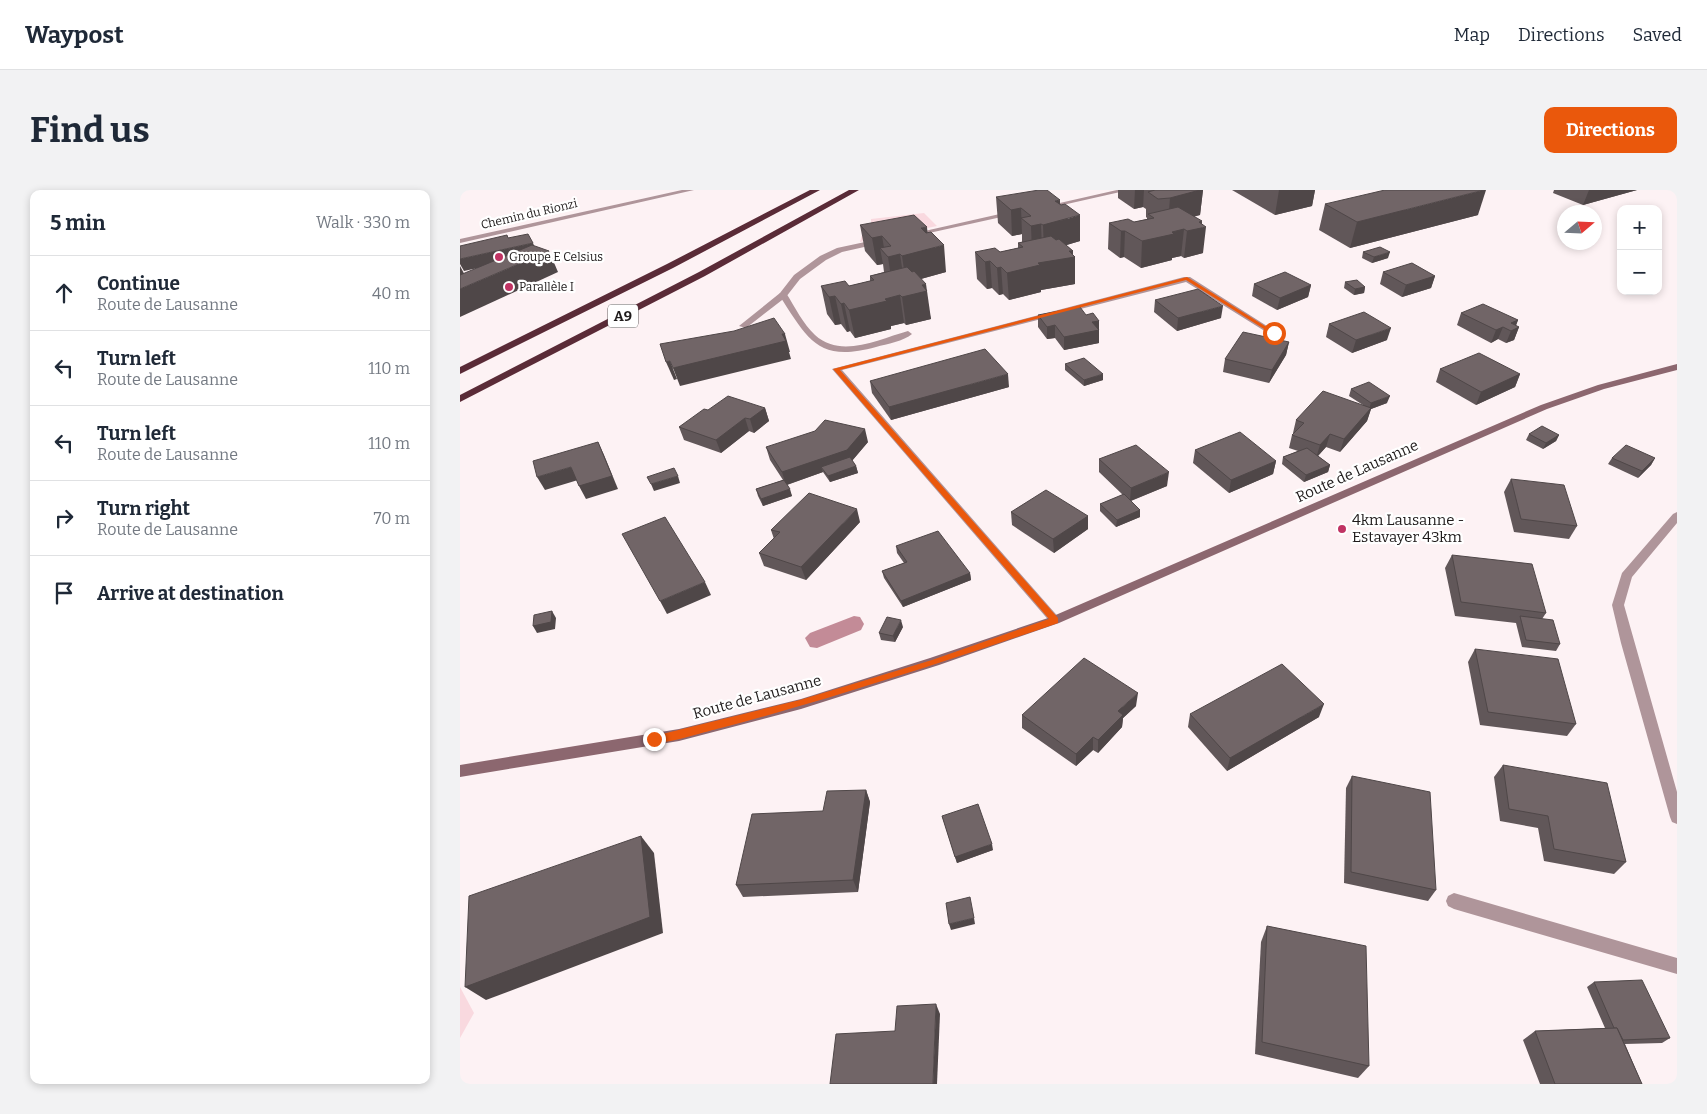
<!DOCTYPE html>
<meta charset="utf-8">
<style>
:root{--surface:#fff;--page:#f2f2f3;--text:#1f2937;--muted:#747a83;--line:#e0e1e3;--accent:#ea580c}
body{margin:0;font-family:Bitter,serif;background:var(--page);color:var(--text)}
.controls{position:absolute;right:15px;top:15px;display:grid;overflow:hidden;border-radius:10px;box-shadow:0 2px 8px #0003}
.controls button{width:45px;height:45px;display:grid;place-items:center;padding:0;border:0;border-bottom:1px solid var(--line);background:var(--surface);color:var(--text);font:25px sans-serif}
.compass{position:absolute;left:1097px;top:15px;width:45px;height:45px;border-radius:50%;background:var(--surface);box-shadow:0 2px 8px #0003;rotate:71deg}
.stop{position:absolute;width:15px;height:15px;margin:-11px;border:4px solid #ea580c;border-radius:50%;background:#fff}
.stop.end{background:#ea580c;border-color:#fff;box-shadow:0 1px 5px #0008}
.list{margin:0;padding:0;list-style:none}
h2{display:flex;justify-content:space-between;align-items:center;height:65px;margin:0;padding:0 20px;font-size:21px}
h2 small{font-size:16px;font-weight:400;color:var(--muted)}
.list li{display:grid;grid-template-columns:32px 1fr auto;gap:15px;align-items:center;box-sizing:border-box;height:75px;padding:0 20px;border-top:1px solid var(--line)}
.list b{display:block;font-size:19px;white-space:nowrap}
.list p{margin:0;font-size:16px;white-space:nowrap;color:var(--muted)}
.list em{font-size:16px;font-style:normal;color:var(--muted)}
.icon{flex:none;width:28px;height:28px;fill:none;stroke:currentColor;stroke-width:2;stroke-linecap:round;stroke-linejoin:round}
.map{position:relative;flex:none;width:1217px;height:894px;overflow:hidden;border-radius:10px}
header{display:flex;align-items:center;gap:30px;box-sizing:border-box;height:70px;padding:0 25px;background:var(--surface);border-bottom:1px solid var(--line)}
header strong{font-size:24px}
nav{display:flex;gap:28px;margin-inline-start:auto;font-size:18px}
.intro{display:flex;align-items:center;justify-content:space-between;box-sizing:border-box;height:120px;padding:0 30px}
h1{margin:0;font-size:35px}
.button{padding:12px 22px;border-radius:10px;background:var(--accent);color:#fff;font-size:18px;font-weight:700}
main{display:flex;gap:30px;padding:0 30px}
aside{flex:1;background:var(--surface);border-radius:10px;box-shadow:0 2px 8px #0003}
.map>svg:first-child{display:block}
.green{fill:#f9d9df}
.water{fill:#c38b97}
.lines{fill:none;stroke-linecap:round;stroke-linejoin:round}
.service{fill:#af959a;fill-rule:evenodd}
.minor{fill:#af959a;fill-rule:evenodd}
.tertiary{fill:#af959a;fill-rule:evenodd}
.secondary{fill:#8c676f;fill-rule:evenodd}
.motorway{fill:#5a2b37;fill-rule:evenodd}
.wall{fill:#615759}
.shaded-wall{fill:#4f4748}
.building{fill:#716567;stroke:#4f4748}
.route{fill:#ea580c}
.poi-dot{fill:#c03363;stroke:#fff;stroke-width:2}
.labels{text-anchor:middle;stroke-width:4.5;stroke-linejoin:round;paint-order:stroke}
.far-street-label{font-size:12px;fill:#1f1b1b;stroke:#fff}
.far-poi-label{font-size:12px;fill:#1f1b1b;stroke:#fff;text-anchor:start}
.shield{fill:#fff;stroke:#625f5f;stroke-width:1}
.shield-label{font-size:14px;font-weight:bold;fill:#1f1b1b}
.street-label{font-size:15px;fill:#1f1b1b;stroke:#fff}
.poi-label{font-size:15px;fill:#1f1b1b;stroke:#fff;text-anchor:start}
</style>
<header>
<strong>Waypost</strong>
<nav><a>Map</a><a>Directions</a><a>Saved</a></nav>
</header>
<div class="intro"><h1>Find us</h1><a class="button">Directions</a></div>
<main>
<aside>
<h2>5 min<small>Walk · 330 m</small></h2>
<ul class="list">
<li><svg class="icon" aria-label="ahead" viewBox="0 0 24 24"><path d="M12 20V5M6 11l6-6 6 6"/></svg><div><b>Continue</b><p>Route de Lausanne</p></div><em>40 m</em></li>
<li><svg class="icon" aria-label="left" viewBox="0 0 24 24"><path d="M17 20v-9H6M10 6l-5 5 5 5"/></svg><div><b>Turn left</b><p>Route de Lausanne</p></div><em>110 m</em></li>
<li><svg class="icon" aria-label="left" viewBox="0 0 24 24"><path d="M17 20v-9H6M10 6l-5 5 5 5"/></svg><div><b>Turn left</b><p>Route de Lausanne</p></div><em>110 m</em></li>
<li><svg class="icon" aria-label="right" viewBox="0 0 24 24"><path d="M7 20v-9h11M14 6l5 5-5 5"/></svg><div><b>Turn right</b><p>Route de Lausanne</p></div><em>70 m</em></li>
<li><svg class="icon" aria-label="arrive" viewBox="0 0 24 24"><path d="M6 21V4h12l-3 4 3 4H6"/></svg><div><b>Arrive at destination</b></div></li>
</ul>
</aside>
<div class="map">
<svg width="1217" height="894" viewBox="0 0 1217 894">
<rect width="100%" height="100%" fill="#fdf2f4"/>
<g class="green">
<polygon points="464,23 477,36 400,52 404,38 411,38 411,29"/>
<polygon points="0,797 14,823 0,848"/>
</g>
<polygon class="water" points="394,426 400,427 404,434 401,440 357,458 350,457 345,448 350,443"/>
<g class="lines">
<g class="service">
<path d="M320,103h6c9,14 17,31 29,42 26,24 64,4 93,-4l4,3c-8,7 -25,10 -36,13 -59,16 -68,-8 -97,-52z"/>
<polygon points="994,703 1217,768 1217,784 994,719 988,716 986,711 988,706"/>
</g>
<g class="minor">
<polygon points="657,0 669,0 585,19 582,17"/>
<polygon points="553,21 556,23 555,24 451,47 447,45"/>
<polygon points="419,49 423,51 422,53 382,62 366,70 340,89 326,107 286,138 279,136 320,103 334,85 360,66 377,58"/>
<polygon points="724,87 730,87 818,143 811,145 726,92 382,180 601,430 595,434 591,433 372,179"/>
<polygon points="1217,322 1217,333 1172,387 1164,415 1217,602 1217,634 1212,632 1210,627 1161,453 1152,415 1162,383 1213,324"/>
</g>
<polygon class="tertiary" points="222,0 234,0 0,53 0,49"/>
<polygon class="secondary" points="1217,174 1217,180 1144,199 1087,219 599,433 479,475 341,519 219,551 0,587 0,575 219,539 341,509 470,468 591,427 1081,215 1138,195"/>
<g class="motorway">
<polygon points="350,0 360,0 213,78 0,184 0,177 207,74"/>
<polygon points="389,0 399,0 245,86 0,212 0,205 239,82"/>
</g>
</g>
<g class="wall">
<polygon points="658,0 743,0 740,25 734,26 742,34 743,63 724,68 721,66 712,68 712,70 681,78 664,67 660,68 648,59 649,33 674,32 687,29 687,28 686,27 686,19 683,17 674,19 658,8"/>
<polygon points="772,0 855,0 852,16 815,25"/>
<polygon points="1094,0 1177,0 1123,15 1093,3"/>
<polygon points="536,7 600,15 620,51 606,55 613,61 613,65 615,67 615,94 581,100 581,102 549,110 543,104 539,105 532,98 527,99 517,89 515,62 540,62 558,58 558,53 562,52 562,44 552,46 538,33"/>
<polygon points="865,14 1018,25 890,58 859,40"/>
<polygon points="400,35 467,43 486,82 461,89 471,129 446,135 444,133 431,136 431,139 395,148 390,141 387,142 381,134 375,135 367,124 361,96 389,96 410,91 410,86 424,82 423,74 417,75 405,61"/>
<polygon points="903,62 928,68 912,73 902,68"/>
<polygon points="923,82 975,86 971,98 942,107 920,94"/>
<polygon points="885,92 905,97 904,103 894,105 884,98"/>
<polygon points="794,94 851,95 848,107 817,120 792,106"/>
<polygon points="695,110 761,128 717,141 694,122"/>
<polygon points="1001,123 1058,130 1056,136 1059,137 1054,150 1046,153 1038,149 1031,153 997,135"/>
<polygon points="578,125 626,125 639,131 639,153 604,160 595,148 587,149 578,137"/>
<polygon points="869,134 927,150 892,163 866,147"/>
<polygon points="829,152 826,165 809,193 763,182 765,169"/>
<polygon points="605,174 643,190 624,196 605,180"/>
<polygon points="980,179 1060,184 1055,197 1016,215 976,192"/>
<polygon points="410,191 549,197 431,230 412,203"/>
<polygon points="891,199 927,213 911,219 907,231 880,262 866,257 858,266 870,275 868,282 844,292 822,274 823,267 838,261 829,258 832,245 834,243 833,243 836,230 903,215 889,206"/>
<polygon points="305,218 309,231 294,243 289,241 261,263 224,250 219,237 248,220"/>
<polygon points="1069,244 1099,245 1096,251 1083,259 1066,250"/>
<polygon points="408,252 392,271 396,276 398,283 370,292 363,282 327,295 332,306 303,316 298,306 296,299 323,290 310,270 306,257"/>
<polygon points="735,260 816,271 813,284 769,303 733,273"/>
<polygon points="1152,268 1195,268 1191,275 1178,288 1148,274"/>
<polygon points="639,269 707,296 671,311 680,320 680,327 656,337 640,321 640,314 663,305 639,282"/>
<polygon points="1051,289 1117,336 1109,349 1054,342 1044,302"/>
<polygon points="551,322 628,326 628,339 594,363 552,335"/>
<polygon points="400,332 346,390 304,376 299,363 314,349 311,340"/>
<polygon points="436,356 510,383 511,390 443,417 424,388 422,381 444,373 437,363"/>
<polygon points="992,365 1086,423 1082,429 1100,454 1096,461 1062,457 1056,433 995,426 985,378"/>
<polygon points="443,437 435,452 421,450 419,443"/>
<polygon points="1015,459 1116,534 1107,546 1020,535 1008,472"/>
<polygon points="676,516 663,528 662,537 638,563 633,560 616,576 562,538 562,525"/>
<polygon points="730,524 859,527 767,581 728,537"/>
<polygon points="1043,575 1166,672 1154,684 1084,671 1078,638 1040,631 1034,587"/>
<polygon points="892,586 976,700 968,711 884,693 886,598"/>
<polygon points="406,600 410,612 398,702 283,707 276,695"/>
<polygon points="482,626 533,660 497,673"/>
<polygon points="807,736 909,876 898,888 795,864 801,752"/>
<polygon points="1134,792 1210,848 1202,853 1165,854 1182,894 1080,894 1063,850 1075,841 1145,838 1127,797"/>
</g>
<g class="shaded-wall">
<polygon points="675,0 684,0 683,17 674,19"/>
<polygon points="740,0 743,0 740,25 708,34 710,8"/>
<polygon points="819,0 855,0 852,16 815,25"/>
<polygon points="1024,0 1026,0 1018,25 890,58 897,32"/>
<polygon points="1129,0 1177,0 1123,15"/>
<polygon points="600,10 600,31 620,25 620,51 584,62 583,35 595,11"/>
<polygon points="561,18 562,44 552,46 551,20"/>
<polygon points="742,31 742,38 746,37 743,63 724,68 727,41 739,32"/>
<polygon points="581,34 582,60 572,62 571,36"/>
<polygon points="467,37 469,59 484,55 486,82 446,93 442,66 461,38"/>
<polygon points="724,39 721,66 712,68 712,70 681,78 682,51"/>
<polygon points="661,41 665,41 664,67 660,68"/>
<polygon points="422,46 425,64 420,58 423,74 417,75 412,48"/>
<polygon points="73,53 78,65 4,81 0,74 0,69"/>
<polygon points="89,61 98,82 0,127 0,99"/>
<polygon points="609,61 613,61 613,67 615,67 615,94 581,100 581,102 549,110 547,83 578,73"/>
<polygon points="930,62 928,68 912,73 914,67"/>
<polygon points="440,64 444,91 432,94 428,67"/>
<polygon points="530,71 532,98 527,99 525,72"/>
<polygon points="0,76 7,89 0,91"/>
<polygon points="541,77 543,104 539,105 537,78"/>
<polygon points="975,86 971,98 942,107 946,95"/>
<polygon points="466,94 471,129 446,135 442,107 462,95"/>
<polygon points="851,95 848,107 817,120 820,108"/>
<polygon points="905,97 904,103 894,105 895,99"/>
<polygon points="440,105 444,133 431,136 431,139 395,148 389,120 425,109"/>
<polygon points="375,106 381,134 375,135 369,107"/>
<polygon points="384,113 390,141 387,142 381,114"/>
<polygon points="763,116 761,128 717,141 718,128"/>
<polygon points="1058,130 1054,139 1059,137 1054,150 1046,153 1051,141 1051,133"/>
<polygon points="639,131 639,153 604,160 604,147 632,132"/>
<polygon points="595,135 595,148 587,149 587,137"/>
<polygon points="1043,137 1038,149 1031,153 1036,140"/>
<polygon points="931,138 927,150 892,163 896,150"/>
<polygon points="322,144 325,144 330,162 329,162 331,169 220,196 213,178"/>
<polygon points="829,152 826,165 809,193 812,180"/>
<polygon points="210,171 217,189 214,190 206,172"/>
<polygon points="548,184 549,197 431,230 429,217"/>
<polygon points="643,184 643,190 624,196 624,190"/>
<polygon points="1060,184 1055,197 1016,215 1021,202"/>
<polygon points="930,206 927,213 911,219 907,231 880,262 884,249 909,219 911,213"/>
<polygon points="305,218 309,231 294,243 290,229"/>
<polygon points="285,228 289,241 261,263 256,250"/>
<polygon points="405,239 408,252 390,273 361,277 363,282 326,295 322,282"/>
<polygon points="870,244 866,257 856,268 860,255"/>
<polygon points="1099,245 1096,251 1083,259 1086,253"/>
<polygon points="138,252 144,265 158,299 126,309 119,296"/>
<polygon points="1195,268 1191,275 1178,288 1182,281"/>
<polygon points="816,271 813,284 769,303 771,290"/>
<polygon points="870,275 868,282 844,292 846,285"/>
<polygon points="396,276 398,283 370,292 368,286"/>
<polygon points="111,277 118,290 85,300 77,287"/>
<polygon points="709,282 707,296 670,311 671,298"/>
<polygon points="218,286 220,293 194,301 191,294"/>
<polygon points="330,299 332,306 303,316 301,309"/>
<polygon points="397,319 400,332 346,390 341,377"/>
<polygon points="680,320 680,327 656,337 657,330"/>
<polygon points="628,326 628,339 594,363 593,349"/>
<polygon points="510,383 511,390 443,417 441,411"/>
<polygon points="245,392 251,405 207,424 200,411"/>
<polygon points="92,421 96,428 95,439 77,443 73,436"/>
<polygon points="441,430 443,437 435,452 433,446"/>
<polygon points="678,503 676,516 663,528 662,537 638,563 638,550 658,521"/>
<polygon points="864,514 859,527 767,581 770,568"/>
<polygon points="633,547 633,560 616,576 616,564"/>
<polygon points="406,600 410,612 398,702 393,690"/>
<polygon points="181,646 194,663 203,743 26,810 5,797"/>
<polygon points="532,654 533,660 497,673 495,667"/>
<polygon points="514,728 515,734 491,740 489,734"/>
<polygon points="476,814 480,824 477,894 473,894"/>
</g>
<g class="building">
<polygon points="579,0 587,0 600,10 595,11 601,15 605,14 620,25 583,35 581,34 571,36 561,28 571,26 561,18 551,20 536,7"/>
<polygon points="695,0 740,0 710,8 698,9 688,2"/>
<polygon points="925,0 1024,0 897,32 865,14"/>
<polygon points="718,17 742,31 739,32 746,37 727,41 724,39 712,42 714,44 682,51 665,41 661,41 649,33 668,29 674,32 694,28 688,24"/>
<polygon points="454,25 467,37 461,38 466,43 471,42 484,55 442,66 440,64 428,67 420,58 431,56 422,46 412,48 400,35"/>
<polygon points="68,44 73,53 0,69 0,56 47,45 48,48"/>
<polygon points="591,46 596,50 599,49 613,61 609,61 615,67 578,73 580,75 547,83 541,77 537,78 530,71 525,72 515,62 535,58 540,62 563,57 558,53"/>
<polygon points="72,55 89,61 0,99 0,85"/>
<polygon points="920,57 930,62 914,67 903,62"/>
<polygon points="952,73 975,86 946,95 923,82"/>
<polygon points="447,77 452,82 454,81 466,94 462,95 467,101 442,107 440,105 425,109 427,111 389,120 384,113 381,114 375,106 369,107 361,96 385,91 389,96 414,90 410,86"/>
<polygon points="825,82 851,95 820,108 794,94"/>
<polygon points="897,90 905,97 895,99 885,92"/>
<polygon points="738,99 763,116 718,128 695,110"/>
<polygon points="1023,114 1058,130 1051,133 1059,137 1051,141 1043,137 1036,140 1001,123"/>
<polygon points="620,117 626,125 633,123 639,131 632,132 639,140 604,147 595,135 587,137 578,125"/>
<polygon points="904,122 931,138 896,150 869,134"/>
<polygon points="314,128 325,144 322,144 326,151 213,178 210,171 206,172 200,154 274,141"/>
<polygon points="783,142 829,152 812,180 765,169"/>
<polygon points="525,159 548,184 429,217 410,191"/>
<polygon points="1019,163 1060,184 1021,202 980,179"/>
<polygon points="624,168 643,184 624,190 605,174"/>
<polygon points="909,192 930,206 911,213 891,199"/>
<polygon points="863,201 911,218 884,249 870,244 860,255 832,245 844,233 836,230"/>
<polygon points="268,206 305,218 290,229 285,228 256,250 219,237 244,219 248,220"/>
<polygon points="365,230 405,239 387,260 322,282 306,257 355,241"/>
<polygon points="1082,236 1099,245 1086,253 1069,244"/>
<polygon points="780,242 816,271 771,290 735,260"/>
<polygon points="138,252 152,286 119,296 111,277 77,287 73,271"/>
<polygon points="676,255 709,282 671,298 639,269"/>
<polygon points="1166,255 1195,268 1182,281 1152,268"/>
<polygon points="847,258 870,275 846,285 823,267"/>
<polygon points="390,267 396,276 368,286 361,277"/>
<polygon points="214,278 218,286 191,294 187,287"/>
<polygon points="1051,289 1104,295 1117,336 1061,329"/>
<polygon points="324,290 330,299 301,309 296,299"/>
<polygon points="586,300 628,326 593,349 551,322"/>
<polygon points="349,303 397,319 341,377 299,363 320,342 311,340"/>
<polygon points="664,304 680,320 657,330 640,314"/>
<polygon points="205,327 245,392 200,411 162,344"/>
<polygon points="478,341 510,383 441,411 422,381 447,372 436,356"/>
<polygon points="992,365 1072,374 1086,423 1001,412"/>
<polygon points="92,421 91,432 73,436 74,425"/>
<polygon points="1060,426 1093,430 1100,454 1066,450"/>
<polygon points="427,427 441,430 433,446 419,443"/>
<polygon points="1015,459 1098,469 1116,534 1028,522"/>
<polygon points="624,468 678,503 658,521 663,525 638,550 633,547 616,564 562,525"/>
<polygon points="822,474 864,514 770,568 730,524"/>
<polygon points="1043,575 1147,593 1166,672 1094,659 1088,626 1049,619"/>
<polygon points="892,586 970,602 976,700 891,682"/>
<polygon points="406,600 393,690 276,695 292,624 363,621 367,601"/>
<polygon points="518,614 532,654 495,667 482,626"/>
<polygon points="181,646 190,727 5,797 9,706"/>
<polygon points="510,707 514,728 489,734 486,713"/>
<polygon points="807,736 906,756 909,876 802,852"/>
<polygon points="1182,790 1210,848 1163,850 1157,838 1154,838 1134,792"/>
<polygon points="476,814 473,894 370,894 376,844 435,841 437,816"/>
<polygon points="1157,838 1182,894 1095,894 1075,841"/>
</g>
<path class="route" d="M727,87l89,56 -4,1 -86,-54 -346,90 218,248v5c-111,38 -223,75 -337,105 -15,3 -57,18 -70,14l-1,-3 4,-3 146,-36 132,-40 117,-41 -216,-250z"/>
<g class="poi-dot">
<circle cx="39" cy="67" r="5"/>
<circle cx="49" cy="97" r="5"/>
<circle cx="882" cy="339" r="5"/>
</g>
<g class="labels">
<g class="far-street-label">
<text transform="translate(69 24) rotate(-13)" y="4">Chemin du Rionzi</text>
</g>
<g class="far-poi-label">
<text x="49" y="71">Groupe E Celsius</text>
<text x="59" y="101">Parallèle I</text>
</g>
<rect class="shield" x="148" y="114.5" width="30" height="23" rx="4"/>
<g class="shield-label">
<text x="163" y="131">A9</text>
</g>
<g class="street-label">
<text transform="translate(897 281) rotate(-24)" y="5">Route de Lausanne</text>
<text transform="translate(297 507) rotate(-15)" y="5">Route de Lausanne</text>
</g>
<g class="poi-label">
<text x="892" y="335">4km Lausanne -<tspan x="892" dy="17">Estavayer 43km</tspan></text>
</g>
</g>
</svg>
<div class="controls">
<button>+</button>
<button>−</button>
</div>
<svg class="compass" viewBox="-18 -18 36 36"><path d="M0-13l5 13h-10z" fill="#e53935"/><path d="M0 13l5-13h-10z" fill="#747a83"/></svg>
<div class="stop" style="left:814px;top:143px"></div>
<div class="stop end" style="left:194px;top:549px"></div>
</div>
</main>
